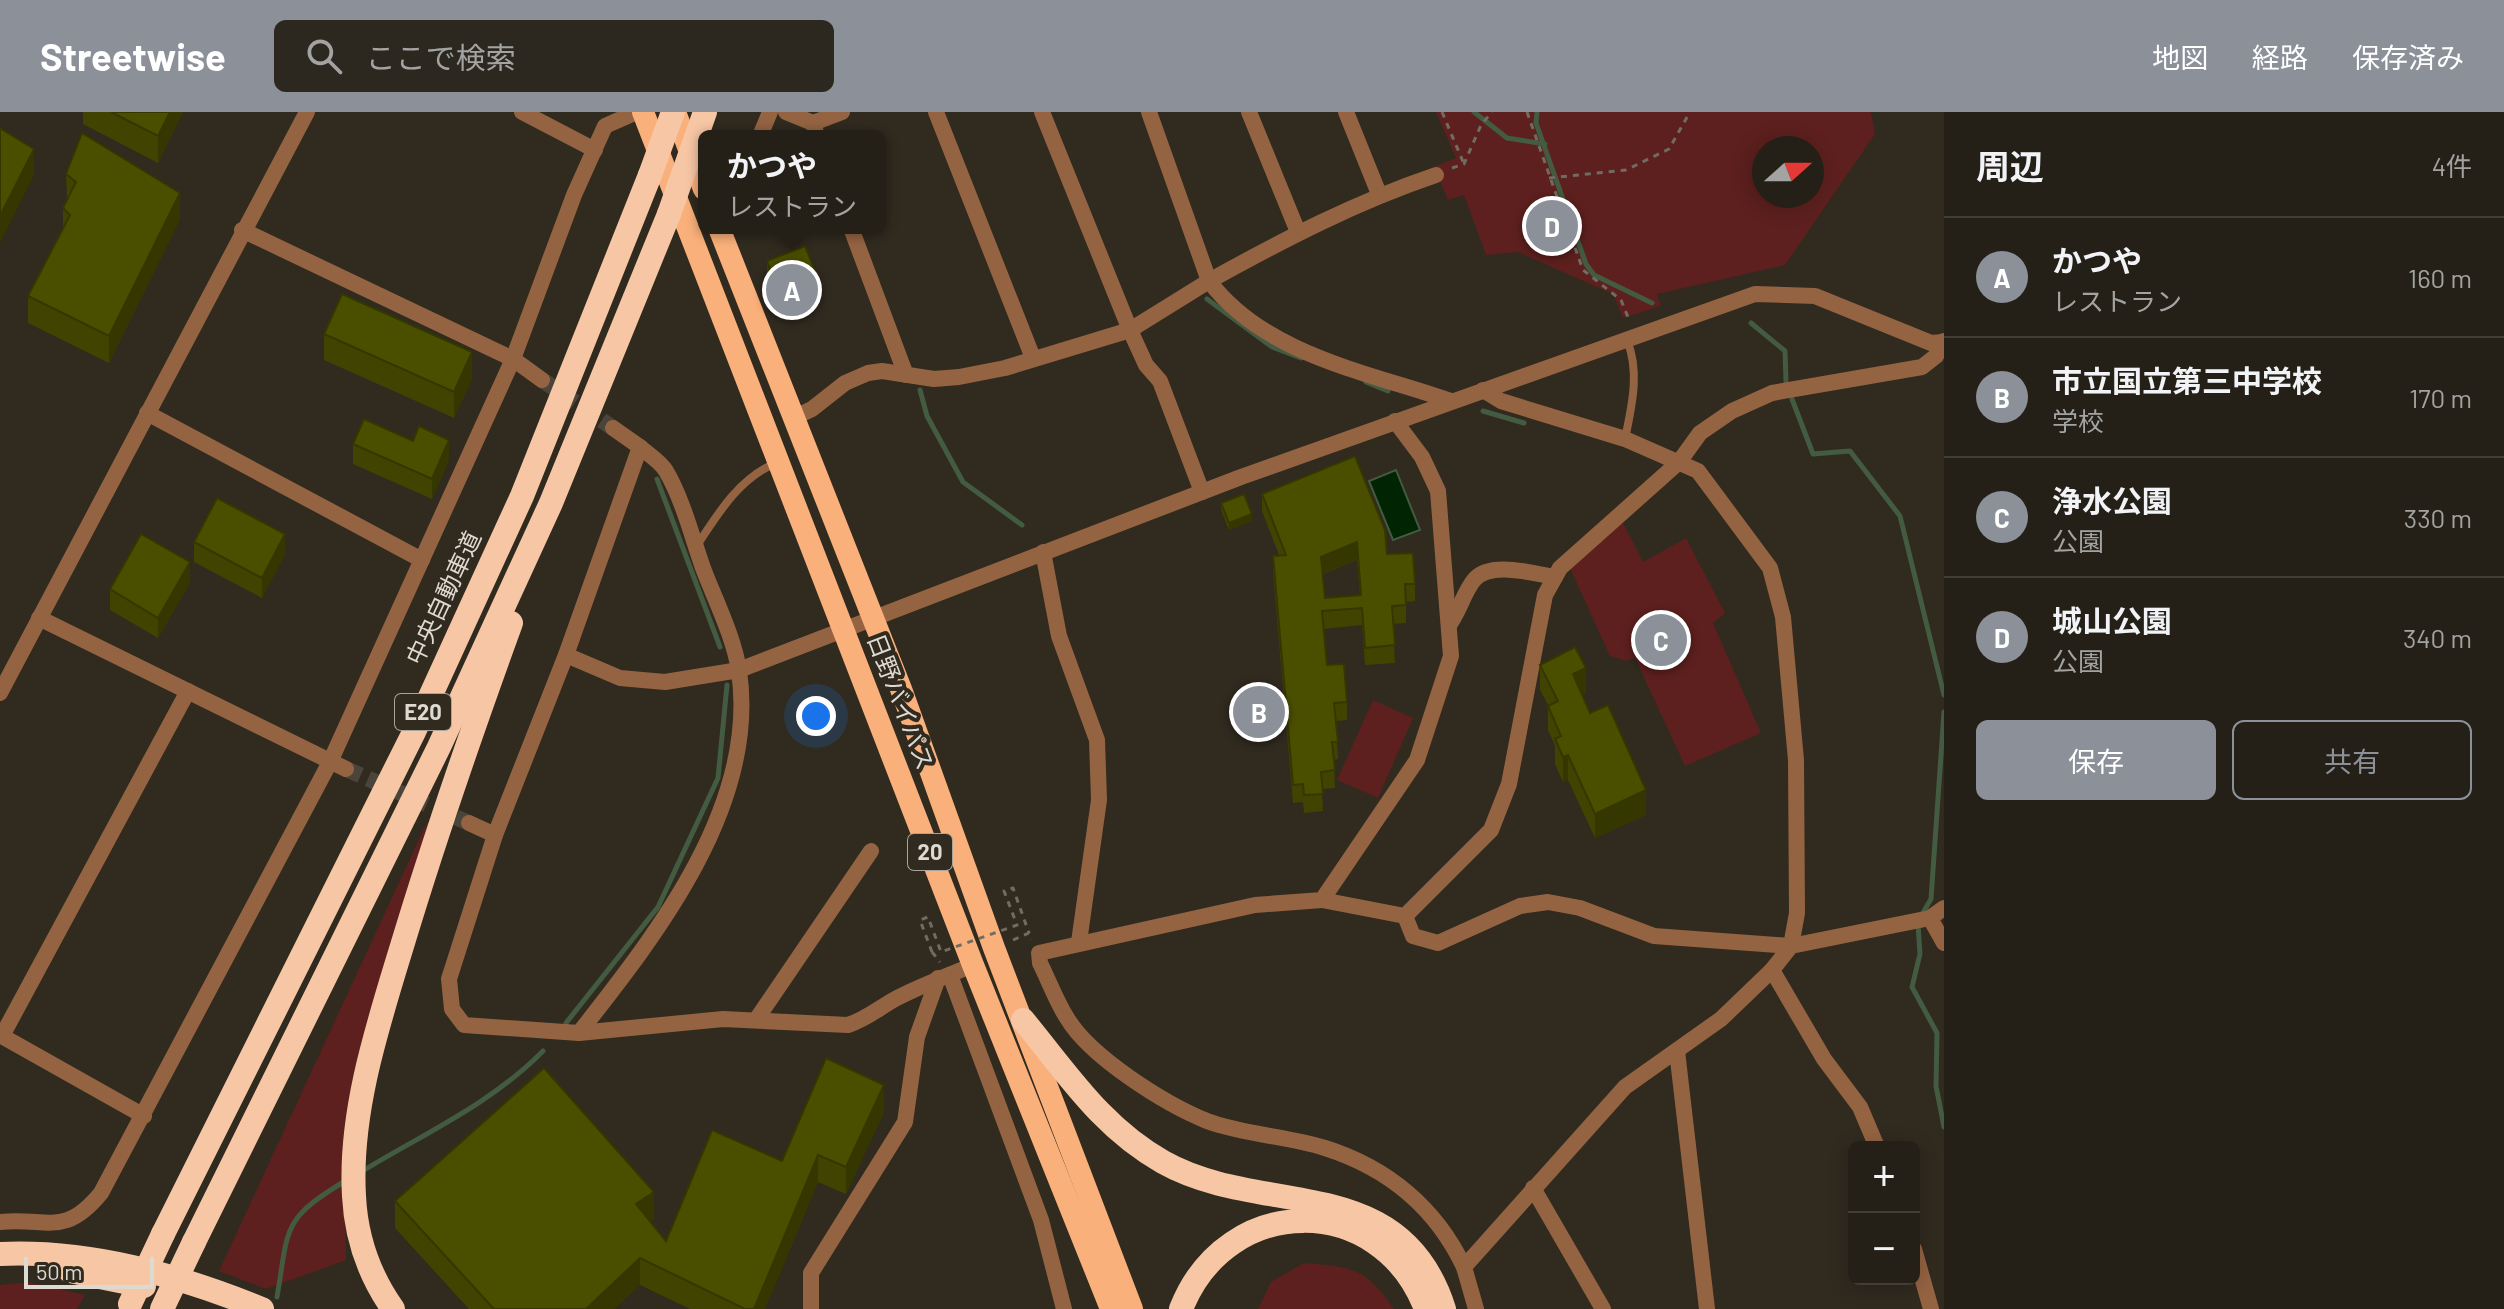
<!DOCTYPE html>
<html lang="ja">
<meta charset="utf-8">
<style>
:root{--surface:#242017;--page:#2c2820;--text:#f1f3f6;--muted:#a3a3a1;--line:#413e36;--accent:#8c9099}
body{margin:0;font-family:Barlow,"Noto Sans JP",sans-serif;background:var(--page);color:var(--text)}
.controls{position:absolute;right:24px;bottom:24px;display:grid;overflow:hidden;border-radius:12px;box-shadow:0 4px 20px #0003}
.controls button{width:72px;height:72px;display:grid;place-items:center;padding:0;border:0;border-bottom:2px solid var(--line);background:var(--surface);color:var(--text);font:40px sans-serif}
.compass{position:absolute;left:1752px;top:24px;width:72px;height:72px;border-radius:50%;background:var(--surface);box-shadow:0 4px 20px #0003;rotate:69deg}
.scale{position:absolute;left:24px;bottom:20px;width:130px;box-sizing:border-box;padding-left:8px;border:4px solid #dddad2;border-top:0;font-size:22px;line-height:28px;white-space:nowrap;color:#dddad2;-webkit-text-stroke:6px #302a1f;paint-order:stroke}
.you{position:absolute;left:816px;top:604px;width:28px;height:28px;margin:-20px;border:6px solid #fff;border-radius:50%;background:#1a73e8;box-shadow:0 0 0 12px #1a73e833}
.badge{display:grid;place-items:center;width:52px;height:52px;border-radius:50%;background:var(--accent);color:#fff;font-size:26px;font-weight:700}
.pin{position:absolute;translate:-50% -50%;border:4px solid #fff;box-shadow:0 2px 8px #0006}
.popup{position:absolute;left:698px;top:18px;width:188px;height:104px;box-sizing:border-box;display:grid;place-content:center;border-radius:12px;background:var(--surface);filter:drop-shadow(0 2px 6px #0005);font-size:26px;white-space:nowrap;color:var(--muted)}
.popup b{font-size:30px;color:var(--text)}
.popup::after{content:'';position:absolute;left:50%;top:100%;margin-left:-16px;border:16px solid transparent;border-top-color:var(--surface)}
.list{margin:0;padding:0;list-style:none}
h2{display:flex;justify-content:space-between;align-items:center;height:104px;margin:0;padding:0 32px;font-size:34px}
h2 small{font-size:26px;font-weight:400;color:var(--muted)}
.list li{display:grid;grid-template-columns:52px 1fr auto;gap:24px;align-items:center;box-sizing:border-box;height:120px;padding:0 32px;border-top:2px solid var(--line)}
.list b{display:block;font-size:30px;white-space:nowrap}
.list p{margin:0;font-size:26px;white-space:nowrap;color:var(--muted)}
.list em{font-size:26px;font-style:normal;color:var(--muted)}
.actions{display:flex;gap:16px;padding:24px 32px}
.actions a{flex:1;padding:18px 0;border:2px solid var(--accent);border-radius:12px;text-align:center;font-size:28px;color:var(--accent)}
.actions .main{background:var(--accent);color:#fff}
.icon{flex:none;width:44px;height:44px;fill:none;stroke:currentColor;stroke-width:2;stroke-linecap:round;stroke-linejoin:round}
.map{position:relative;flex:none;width:1944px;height:1197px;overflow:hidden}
header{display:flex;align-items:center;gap:48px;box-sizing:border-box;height:112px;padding:0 40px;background:var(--accent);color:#fff}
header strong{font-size:38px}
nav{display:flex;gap:44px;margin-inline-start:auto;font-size:28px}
.search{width:560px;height:72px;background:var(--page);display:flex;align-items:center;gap:20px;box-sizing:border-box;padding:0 28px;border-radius:12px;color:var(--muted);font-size:30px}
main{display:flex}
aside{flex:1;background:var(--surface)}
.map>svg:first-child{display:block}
.green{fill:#5d201e;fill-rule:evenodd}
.water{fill:#012403;stroke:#435b41;stroke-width:2}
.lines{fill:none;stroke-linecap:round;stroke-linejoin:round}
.stream{stroke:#435b41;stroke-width:5}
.tertiary-tunnel{stroke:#4a443a;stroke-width:16;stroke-dasharray:16 8;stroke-linecap:butt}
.path{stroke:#716c62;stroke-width:3;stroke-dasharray:6 6;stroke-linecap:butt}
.service{stroke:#946342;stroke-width:8}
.minor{stroke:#946342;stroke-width:16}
.tertiary{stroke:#946342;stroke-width:16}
.trunk{stroke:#fab07a;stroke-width:22}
.motorway{stroke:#f7c6a5;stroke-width:24}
.path-bridge{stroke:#716c62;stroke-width:3;stroke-dasharray:6 6;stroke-linecap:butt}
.motorway-bridge{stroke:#f7c6a5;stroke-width:24}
.wall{fill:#404400;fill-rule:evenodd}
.shaded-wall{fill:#343700}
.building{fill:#4a4f00;stroke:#343700;stroke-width:2;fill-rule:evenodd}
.labels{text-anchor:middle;stroke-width:8;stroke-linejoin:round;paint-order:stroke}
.shield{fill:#302a1f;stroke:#a9a59c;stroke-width:2}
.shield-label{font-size:22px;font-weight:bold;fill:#dddad2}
.street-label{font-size:24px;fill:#dddad2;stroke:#302a1f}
</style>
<header>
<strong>Streetwise</strong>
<div class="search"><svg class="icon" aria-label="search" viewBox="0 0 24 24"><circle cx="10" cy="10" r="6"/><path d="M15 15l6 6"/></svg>ここで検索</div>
<nav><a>地図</a><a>経路</a><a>保存済み</a></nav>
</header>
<main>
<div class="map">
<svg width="1944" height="1197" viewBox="0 0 1944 1197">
<rect width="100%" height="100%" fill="#302a1f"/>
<g class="green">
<path d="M1436,0h435l4,22 -90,131 -128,29 4,12 -38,12 -10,-24 -95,-42 -32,3 -22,-60 -16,5 -14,-33 22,-9zM1764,36h48v48h-48z"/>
<polygon points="1622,409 1643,450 1686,426 1725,501 1713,511 1761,621 1685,654 1635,546 1627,549 1610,544 1570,456"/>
<polygon points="1373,588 1413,606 1378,686 1337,668"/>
<polygon points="427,710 431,713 345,1061 346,1148 266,1177 219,1159"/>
<path d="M1304,1151c49,4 62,5 90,46h-136l13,-27z"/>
<polygon points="28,1170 85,1183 77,1197 0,1197 0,1173"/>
</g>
<polygon class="water" points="1396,358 1420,418 1393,428 1369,369"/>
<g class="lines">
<g class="stream">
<polyline points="1474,0 1507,26 1545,32"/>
<polyline points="1537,0 1536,11 1586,152 1594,163 1652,191"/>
<polyline points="1207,187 1272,235 1301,246"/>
<polyline points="1751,211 1785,239 1786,270"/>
<polyline points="1366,270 1388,279"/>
<polyline points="920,278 927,304 963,370 1022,413"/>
<polyline points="1792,287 1813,342 1850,339 1900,404 1944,583"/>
<polyline points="1483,299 1524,311"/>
<polyline points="657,367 720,535"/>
<polyline points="1921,804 1931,787 1944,600"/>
<polyline points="1918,812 1920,842 1912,875 1937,921 1936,974 1944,1015"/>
<polyline points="566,911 658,795 718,666 727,573"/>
<path d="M361,1060c62,-38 130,-68 182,-121"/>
<path d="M277,1185c12,-70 4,-77 68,-116"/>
</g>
<g class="tertiary-tunnel">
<polyline points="542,268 613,316"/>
<polyline points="346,657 469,711"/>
</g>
<g class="path">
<polyline points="1442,0 1464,52"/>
<polyline points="1527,0 1583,158 1621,188 1630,210"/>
<polyline points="1452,56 1464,52 1481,13 1492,0"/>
<polyline points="1549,66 1626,58 1669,37 1690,0"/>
<polyline points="1013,828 1029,821 1032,827"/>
<polyline points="932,840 940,850"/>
</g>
<g class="service">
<path d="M1625,327c7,-34 15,-67 2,-99"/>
<path d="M696,435c21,-32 43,-69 80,-84"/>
</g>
<g class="minor">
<polyline points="522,0 595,38"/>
<polyline points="786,0 813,11 817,24"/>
<polyline points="936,0 1033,246"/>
<polyline points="1042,0 1130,218 1146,253 1160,269 1202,380"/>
<path d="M1149,0l60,169c74,-41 147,-79 227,-106"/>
<polyline points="1249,0 1298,120"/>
<polyline points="1346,0 1379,82"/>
<polyline points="813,11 842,0"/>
<polyline points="760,24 770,0"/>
<polyline points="851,116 906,263"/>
<polyline points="147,301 422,448"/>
<path d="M795,305l17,-8 33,-26 23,-10 14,-2 52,8 25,-2 46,-9 125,-38 79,-49c56,74 158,91 242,120"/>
<path d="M1395,309l27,36 16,34 13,165 -34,104 -95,140 -67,5 -216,48 1,10c9,18 16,38 27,55 23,39 98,86 140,103 38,14 80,15 118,27 63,20 111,60 139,119l161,-180 96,-68 51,-49 19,-24 139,-28 14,-10"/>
<polyline points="1043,440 1059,524 1097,628 1099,688 1079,830"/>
<path d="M1449,513c10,-13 15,-33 25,-45 16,-20 60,-6 81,-3"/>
<polyline points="1322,788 1405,804 1491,718 1509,672 1545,483 1560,456 1679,350 1700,321 1732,299 1772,281 1922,255 1936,244 1944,229"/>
<polyline points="1405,804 1413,824 1438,831 1520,794 1548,790 1580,796 1654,824 1791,834 1797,801 1796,648 1783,505 1770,456 1698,359 1625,327 1501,289 1483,278"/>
<polyline points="1930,806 1944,831"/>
<polyline points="1772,858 1824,947 1860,995 1877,1035"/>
<polyline points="950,863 1041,1108 1064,1197"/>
<polyline points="756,908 871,739"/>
<path d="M579,921c77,-98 180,-228 160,-362 -5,-34 -24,-71 -36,-103 -11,-31 -20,-68 -37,-97 -5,-9 -18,-17 -26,-24"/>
<polyline points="0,923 144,1004"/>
<polyline points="2,924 188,579"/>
<polyline points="1677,939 1707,1197"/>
<polyline points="1533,1076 1603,1197"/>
<polyline points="1914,1137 1931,1197"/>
<polyline points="1464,1155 1476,1197"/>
<polyline points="811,1197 811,1161 905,1010 917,925 938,866"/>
</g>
<g class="tertiary">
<polyline points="242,118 513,247 542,268"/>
<path d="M613,316l27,19 -74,208 -71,180 -46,144 3,30 12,16 115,8 144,-14 125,6c19,-6 32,-18 49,-27 25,-13 50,-22 76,-33"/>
<polyline points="39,506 346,657"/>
<polyline points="566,543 620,566 665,570 739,558 1241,365 1755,182 1815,184 1931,231 1943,230"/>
<polyline points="0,581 307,0"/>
<polyline points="469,711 495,723"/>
<path d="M0,1110c48,-5 64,16 101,-29l229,-431 183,-403 61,-164 31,-69 32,-14"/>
</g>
<g class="trunk">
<polyline points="643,0 973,853 1111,1197"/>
<polyline points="675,0 704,77"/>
<polyline points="719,116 901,577 994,836 1132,1197"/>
</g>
<g class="motorway">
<path d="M1023,908c44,53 78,107 140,142 99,56 237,8 281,147"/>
<polyline points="163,1122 413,622 522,384 650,63"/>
<polyline points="194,1130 439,635 551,391 669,102"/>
<path d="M0,1142c90,-4 178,21 262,55"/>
<polyline points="70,1159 144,1174"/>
<path d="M393,1197c-24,-34 -37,-72 -39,-113 -5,-84 24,-171 48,-250 33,-109 70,-216 109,-323"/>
<path d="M1181,1197c46,-117 200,-118 245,0"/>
</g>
<polyline class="path-bridge" points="932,840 920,808 928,805 941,840 1017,813 1004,779 1013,776 1029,821"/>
<g class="motorway-bridge">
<polyline points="650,63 673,0"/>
<polyline points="669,102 705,0"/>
<polyline points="130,1192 163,1122"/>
<polyline points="162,1197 194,1130"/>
</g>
</g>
<g class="wall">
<polygon points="83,0 183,0 158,51 83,12"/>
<polygon points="66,62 180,107 109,251 28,211 28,184 63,116 63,96 67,88"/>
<polygon points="767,149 818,186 779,201 767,169"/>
<polygon points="324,222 472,267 454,306 324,248"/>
<polygon points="413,329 449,348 432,387 353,352 353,332"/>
<path d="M1262,382l125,60 28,30v17l-9,1v21l-13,1 2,39 -30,2 -3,-40 -38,4 3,36 20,37v18l-11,1 2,38 -4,1 1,28 -13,1 1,22 -19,2 -1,-11 -10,1 -20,-230v-17l6,-1 -17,-44zM1357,448l3,35 -35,3 -2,-24z"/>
<polygon points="1221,391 1252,409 1229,418 1221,398"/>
<polygon points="194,430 285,442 262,486 194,450"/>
<polygon points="190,471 158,526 110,498 110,477"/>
<polygon points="1540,553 1586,581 1582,583 1590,601 1646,703 1595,726 1568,668 1563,670 1555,652 1555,634 1548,618 1548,593 1540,578"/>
<polygon points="884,1000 846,1082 818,1070 765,1197 690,1197 640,1173 614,1197 469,1197 395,1116 395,1089 654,1107 650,1109 666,1129 782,1049"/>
</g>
<g class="shaded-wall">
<polygon points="170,0 183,0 158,51 158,24"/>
<polygon points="34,37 34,63 0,131 0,104"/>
<polygon points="180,81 180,107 109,251 109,224"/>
<polygon points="818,166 818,186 779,201 779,181"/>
<polygon points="472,240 472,267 454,306 454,280"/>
<polygon points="449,328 449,348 432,387 432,367"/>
<polygon points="1252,402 1252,409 1229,418 1229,411"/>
<polygon points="285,422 285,442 262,486 262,466"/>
<polygon points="1357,430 1357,448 1321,462 1321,445"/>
<polygon points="190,450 190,471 158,526 158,506"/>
<polygon points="1586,556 1586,581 1573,587 1573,562"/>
<polygon points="1568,643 1568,668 1563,670 1563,645"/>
<polygon points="1646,678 1646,703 1595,726 1595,702"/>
<polygon points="884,973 884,1000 846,1082 846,1055"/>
<polygon points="818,1043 818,1070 765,1197 754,1197"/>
<polygon points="654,1080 654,1107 636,1119 636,1092"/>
<polygon points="640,1146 640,1173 614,1197 586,1197"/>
</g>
<g class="building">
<polygon points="111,0 170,0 158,24"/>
<polygon points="0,16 34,37 0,104"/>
<polygon points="82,21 180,81 109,224 28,184 70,103 63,96 76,70 66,62"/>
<polygon points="805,134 818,166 779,181 767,149"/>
<polygon points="342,182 472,240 454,280 324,222"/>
<polygon points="364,307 413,329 419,314 449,328 432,367 353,332"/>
<path d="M1355,344l30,74 2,24 26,-1 2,31h-10l1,21 -14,1 3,39 -30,3 -3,-40 -40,3 5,54 17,-1 3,38 -13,1 4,39h-6l3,28 -14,2 2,22 -19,1 -1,-11 -10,1 -20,-229 13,-1 -24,-61zM1357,430l4,53 -36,3 -4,-41z"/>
<polygon points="1244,382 1252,402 1229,411 1221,391"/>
<polygon points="217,386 285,422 262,466 194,430"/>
<polygon points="141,422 190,450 158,506 110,477"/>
<polygon points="1575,535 1586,556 1573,562 1590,601 1608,593 1646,678 1595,702 1568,643 1563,645 1555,627 1561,624 1548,594 1558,589 1540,553"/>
<polygon points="826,946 884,973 846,1055 818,1043 754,1197 745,1197 640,1146 586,1197 494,1197 395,1089 544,956 654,1080 636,1092 666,1129 712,1018 782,1049"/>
</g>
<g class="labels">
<g class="shield">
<rect x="395" y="582" width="56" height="36" rx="6"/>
<rect x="908" y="722" width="44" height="36" rx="6"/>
</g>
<g class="shield-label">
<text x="423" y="608">E20</text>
<text x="930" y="748">20</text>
</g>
<g class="street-label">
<text transform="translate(444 486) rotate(-65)" y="8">中央自動車道</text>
<text transform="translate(900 590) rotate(69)" y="8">日野バイパス</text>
</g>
</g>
</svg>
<div class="controls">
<button>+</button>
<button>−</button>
</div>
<svg class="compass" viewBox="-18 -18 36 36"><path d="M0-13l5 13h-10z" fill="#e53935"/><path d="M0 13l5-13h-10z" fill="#a3a3a1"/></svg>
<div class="scale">50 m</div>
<div class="you"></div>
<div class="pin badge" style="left:792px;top:178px">A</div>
<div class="popup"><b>かつや</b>レストラン</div>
<div class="pin badge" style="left:1259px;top:600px">B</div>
<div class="pin badge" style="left:1661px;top:528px">C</div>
<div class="pin badge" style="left:1552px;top:114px">D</div>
</div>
<aside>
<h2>周辺<small>4件</small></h2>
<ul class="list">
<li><span class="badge">A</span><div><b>かつや</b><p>レストラン</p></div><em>160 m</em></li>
<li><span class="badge">B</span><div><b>市立国立第三中学校</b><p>学校</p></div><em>170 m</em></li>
<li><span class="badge">C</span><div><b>浄水公園</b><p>公園</p></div><em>330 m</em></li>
<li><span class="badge">D</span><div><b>城山公園</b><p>公園</p></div><em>340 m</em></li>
</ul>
<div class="actions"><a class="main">保存</a><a>共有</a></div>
</aside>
</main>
